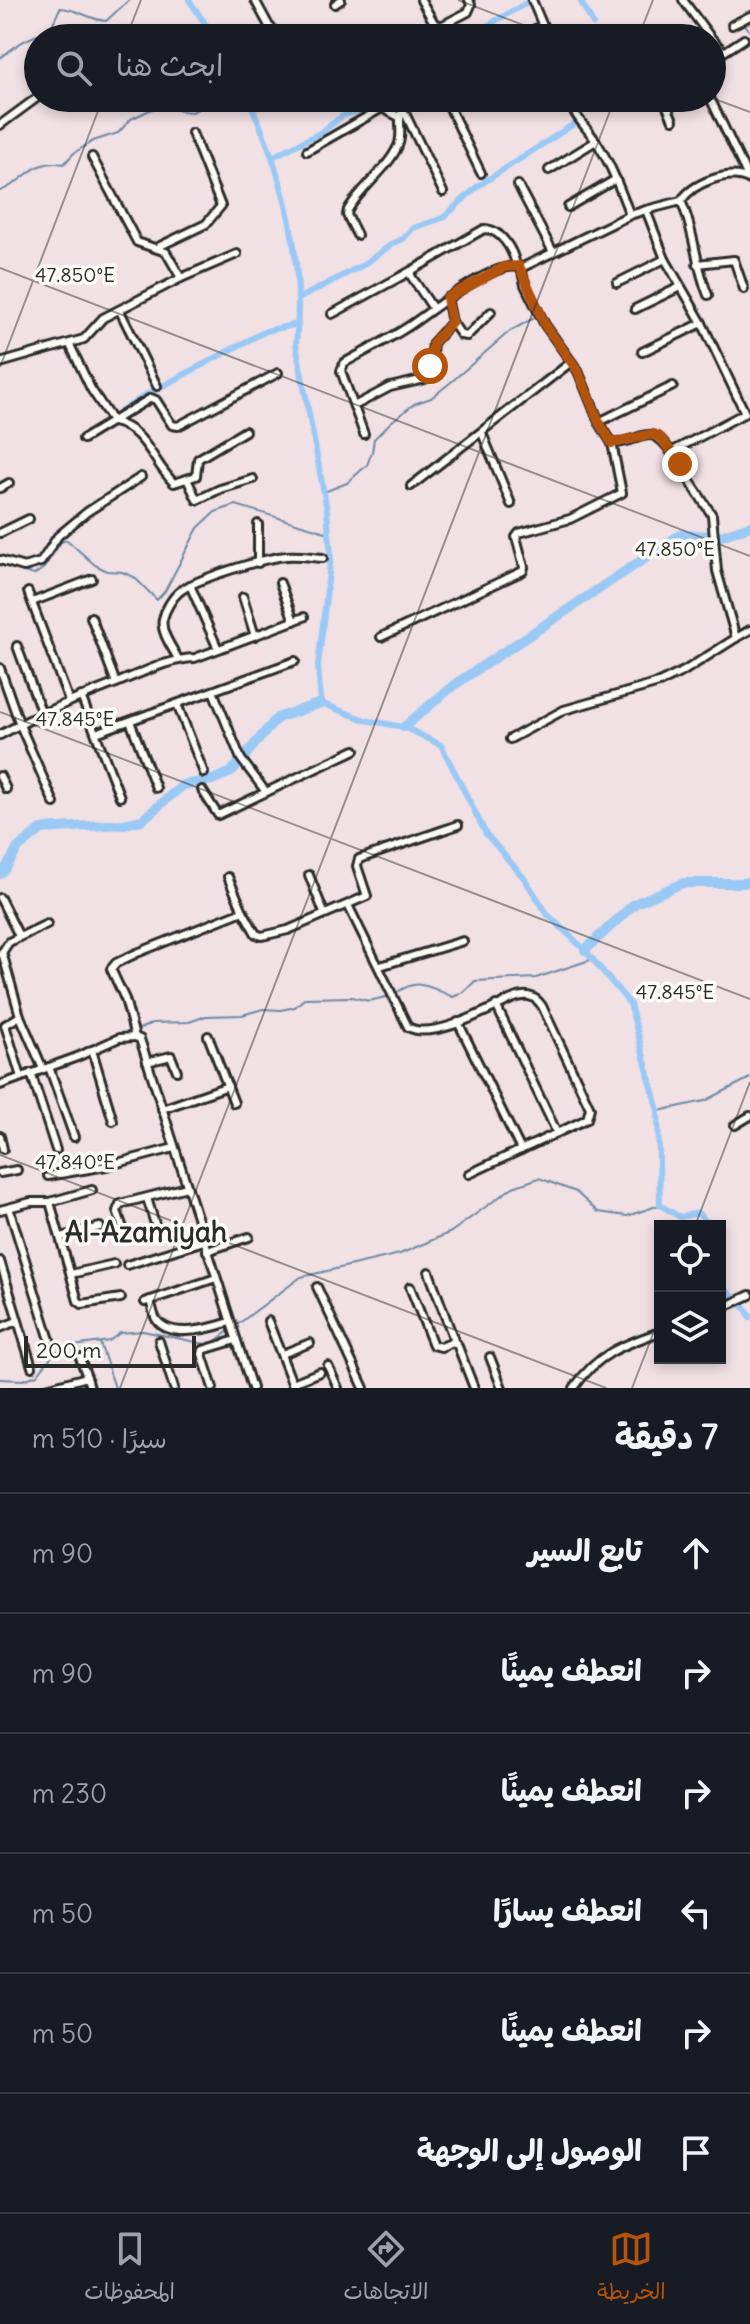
<!DOCTYPE html>
<html lang="ar">
<meta charset="utf-8">
<style>
:root{--surface:#171b24;--page:#242831;--text:#f1f3f6;--muted:#9ea1a6;--line:#363941;--accent:#b45309}
body{margin:0;font-family:Delius,"Playpen Sans Arabic",sans-serif;background:var(--page);color:var(--text);direction:rtl}
.controls{position:absolute;right:24px;bottom:24px;display:grid;overflow:hidden;border-radius:0px;box-shadow:0 4px 12px #0003}
.controls button{width:72px;height:72px;display:grid;place-items:center;padding:0;border:0;border-bottom:2px solid var(--line);background:var(--surface);color:var(--text);font:40px sans-serif}
.scale{position:absolute;left:24px;bottom:20px;width:172px;box-sizing:border-box;padding-left:8px;border:4px solid #2b2b2b;border-top:0;font-size:22px;line-height:28px;white-space:nowrap;color:#2b2b2b;-webkit-text-stroke:6px #fdfcf7;paint-order:stroke}
.stop{position:absolute;width:24px;height:24px;margin:-18px;border:6px solid #b45309;border-radius:50%;background:#fff}
.stop.end{background:#b45309;border-color:#fff;box-shadow:0 2px 8px #0008}
.list{margin:0;padding:0;list-style:none}
h2{display:flex;justify-content:space-between;align-items:center;height:104px;margin:0;padding:0 32px;font-size:34px}
h2 small{font-size:26px;font-weight:400;color:var(--muted)}
.list li{display:grid;grid-template-columns:52px 1fr auto;gap:24px;align-items:center;box-sizing:border-box;height:120px;padding:0 32px;border-top:2px solid var(--line)}
.list b{display:block;font-size:30px;white-space:nowrap}
.list em{font-size:26px;font-style:normal;color:var(--muted)}
.icon{flex:none;width:44px;height:44px;fill:none;stroke:currentColor;stroke-width:2;stroke-linecap:round;stroke-linejoin:round}
.map{position:relative;flex:none;width:750px;height:1388px;overflow:hidden;direction:ltr}
.search{position:absolute;background:var(--surface);box-shadow:0 4px 12px #0003;left:24px;right:24px;top:24px;height:88px;display:flex;align-items:center;gap:20px;box-sizing:border-box;padding:0 28px;border-radius:44px;color:var(--muted);font-size:30px}
.sheet{height:824px;background:var(--surface)}
nav{display:flex;justify-content:space-around;align-items:center;box-sizing:border-box;height:112px;border-top:2px solid var(--line);background:var(--surface);font-size:22px;color:var(--muted)}
nav a{display:grid;justify-items:center;gap:4px}
nav .on{color:var(--accent)}
.map>svg:first-child{display:block}
.lines{fill:none;stroke-linecap:round;stroke-linejoin:round}
.stream{stroke:#6e8aa5;stroke-width:2}
.canal{stroke:#9ac9f6;stroke-width:6}
.river{stroke:#9ac9f6;stroke-width:10}
.minor-casing{stroke:#2b2b2b;stroke-width:12}
.minor{stroke:#fdfcf7;stroke-width:6}
.route{stroke:#b45309;stroke-width:10}
.ticks{fill:none;stroke:#2b2b2b;stroke-width:2;stroke-opacity:0.45}
.labels{text-anchor:middle;stroke-width:7;stroke-linejoin:round;paint-order:stroke}
.quarter-label{font-size:28px;font-weight:bold;fill:#2b2b2b;stroke:#fdfcf7}
.ticks-label{font-size:20px;text-anchor:middle;fill:#2b2b2b;stroke:#fdfcf7;stroke-width:7;stroke-linejoin:round;paint-order:stroke}
</style>
<div class="map">
<svg width="750" height="1388" viewBox="0 0 750 1388">
<rect width="100%" height="100%" fill="#f1e0e4"/>
<filter id="ink" filterUnits="userSpaceOnUse"><feTurbulence type="fractalNoise" baseFrequency=".0125" numOctaves="2"/><feDisplacementMap in="SourceGraphic" scale="16" xChannelSelector="R" yChannelSelector="G"/><feConvolveMatrix kernelMatrix="1 2 1 2 8 2 1 2 1" color-interpolation-filters="sRGB"/></filter>
<g filter="url(#ink)">
<g class="lines">
<g class="stream">
<polyline points="745,24 750,32"/>
<path d="M0,58c9,-6 18,-15 28,-19 24,-11 20,-4 32,-31 16,0 30,12 46,13l23,-21"/>
<path d="M0,191c26,-9 32,-33 64,-27l10,-11 19,-12 25,-8 13,-14 25,-12 11,-2 14,6 11,1 27,-14"/>
<polyline points="324,492 347,483 367,465 372,452 374,439 391,422 414,404 431,398 450,383 510,331 536,317"/>
<polyline points="0,565 34,575 44,568 61,542 67,540 95,565 107,571 122,572 134,577 157,600 165,591 198,528 215,512 236,505 329,533"/>
<path d="M396,993c23,-16 33,-6 57,4l11,-5 11,-11 61,-3 57,-19"/>
<polyline points="137,1030 153,1023 189,1022 206,1016 242,1015 263,1009 281,1010 295,1007 305,998 352,997 369,1001 390,996"/>
<polyline points="658,1111 705,1101 750,1078"/>
<polyline points="100,1343 115,1388"/>
<polyline points="0,1379 23,1380 37,1375 55,1352 73,1346 109,1341 120,1333 143,1331 210,1345 301,1277 400,1254 451,1232 513,1187 539,1178 576,1192 598,1212 627,1216 660,1205"/>
</g>
<g class="canal">
<polyline points="189,0 215,38"/>
<polyline points="580,0 593,24"/>
<polyline points="466,38 528,2"/>
<path d="M248,98c36,77 57,161 48,246l31,166 4,45 -13,111 3,37 44,17 39,7 37,18 45,89 38,44 24,37 37,35 45,54 28,107 2,94 20,12 18,-4 13,13"/>
<polyline points="272,157 320,133 344,115 365,109 375,98"/>
<polyline points="298,299 363,265 392,244 403,239 413,228 443,218 478,186 574,124"/>
<polyline points="115,416 144,396 266,331 298,324"/>
<polyline points="720,1284 746,1309 750,1317"/>
</g>
<g class="river">
<polyline points="404,727 454,685 680,535 721,536 750,526"/>
<polyline points="0,874 6,868 18,848 42,829 124,824 142,820 183,785 212,780 231,772 277,718 321,703"/>
<polyline points="585,950 634,904 683,883 744,883 750,881"/>
</g>
<defs>
<g id="minor">
<polyline points="255,0 269,26 282,38"/>
<polyline points="421,0 434,23 441,26 468,12 471,5 469,0"/>
<polyline points="532,0 548,38"/>
<polyline points="683,0 711,38"/>
<polyline points="335,4 341,0"/>
<polyline points="732,25 750,16"/>
<polyline points="517,38 543,25"/>
<polyline points="712,39 724,52 744,39"/>
<polyline points="421,98 403,109 443,192"/>
<polyline points="445,98 481,173"/>
<path d="M569,98c4,18 16,27 26,42 16,23 25,50 35,75l-109,53 4,17 20,40 33,46 21,51 13,21c30,0 37,-23 59,9l74,-39 -43,-90 -37,-64 -19,-49 -16,5"/>
<polyline points="663,98 673,120"/>
<polyline points="710,98 749,179"/>
<polyline points="572,110 597,98"/>
<polyline points="0,125 38,97"/>
<polyline points="307,151 382,108 399,117"/>
<polyline points="92,157 137,242 166,252 181,278"/>
<polyline points="549,170 596,141"/>
<polyline points="518,185 553,252"/>
<path d="M681,201c14,31 14,63 27,94"/>
<polyline points="568,207 616,179"/>
<path d="M646,210l35,-9c12,-18 49,-33 69,-21"/>
<path d="M357,235l-10,-20 1,-5c13,-23 39,-40 50,-64 6,-13 -2,-26 5,-37"/>
<polyline points="156,248 206,224 221,206 192,133"/>
<polyline points="697,264 734,260 744,289"/>
<polyline points="617,283 665,259"/>
<path d="M432,307l-21,-31v-5l73,-42c17,0 29,21 32,36"/>
<polyline points="635,309 680,287"/>
<polyline points="120,311 157,386"/>
<polyline points="332,314 411,271"/>
<polyline points="452,322 461,335 467,336 491,312"/>
<path d="M70,345l21,44 22,33c33,7 39,40 61,61l22,-7 2,-17 47,-28"/>
<polyline points="642,352 702,323"/>
<polyline points="0,363 84,339 103,318 181,278 237,254"/>
<polyline points="354,406 390,387 425,379 430,371 433,343 452,322 447,298"/>
<polyline points="599,422 673,386"/>
<polyline points="482,433 511,504"/>
<path d="M364,434l-23,-63 3,-8c21,-12 44,-23 65,-37 22,-14 87,-69 112,-58"/>
<polyline points="83,439 151,398 156,400 172,425 178,426 278,373"/>
<polyline points="671,452 712,515 717,571 736,638 750,630"/>
<polyline points="187,479 197,500 220,489 253,479"/>
<polyline points="411,486 570,363"/>
<polyline points="0,488 9,483"/>
<polyline points="0,533 29,519"/>
<polyline points="0,560 24,567 41,562 58,536 87,512 141,477"/>
<polyline points="258,563 258,524"/>
<polyline points="280,583 294,621"/>
<polyline points="190,585 218,649"/>
<polyline points="28,592 69,701"/>
<polyline points="243,597 255,636"/>
<polyline points="32,602 92,579"/>
<polyline points="91,617 116,683"/>
<polyline points="381,637 523,571 524,567 516,537 519,533 570,519 622,493 612,443"/>
<polyline points="17,646 42,714"/>
<path d="M178,659c-6,-12 -18,-27 -15,-40 2,-9 9,-21 16,-27 16,-13 85,-34 107,-36 12,-1 25,1 37,2"/>
<polyline points="0,668 20,725 54,803"/>
<polyline points="213,691 241,759 266,792"/>
<polyline points="81,696 120,797"/>
<polyline points="177,704 204,773"/>
<polyline points="130,721 156,788"/>
<polyline points="96,733 295,661"/>
<path d="M0,735c38,-21 78,-37 119,-53 25,-10 49,-23 76,-24l109,-41"/>
<polyline points="510,739 564,710 659,683 684,671 736,638"/>
<polyline points="0,776 6,789"/>
<polyline points="202,790 218,815 355,750"/>
<polyline points="309,875 324,913"/>
<polyline points="228,877 243,911 137,953 116,963 111,969 125,999 135,1037 140,1039 252,1388"/>
<polyline points="0,898 19,936"/>
<path d="M348,905l60,122c25,14 79,-17 104,-28 13,-5 22,-5 30,7l48,102 -3,11 -118,55"/>
<polyline points="243,911 256,934 262,936 288,930 367,896 357,866 359,859 458,825"/>
<polyline points="2,952 20,1016 43,1069"/>
<polyline points="1,954 9,942 47,924"/>
<polyline points="380,966 463,941"/>
<polyline points="496,1005 557,1133"/>
<polyline points="20,1016 5,1025 21,1077"/>
<polyline points="458,1022 521,1150"/>
<polyline points="208,1036 234,1103"/>
<polyline points="92,1050 113,1121"/>
<polyline points="147,1062 171,1056 177,1071"/>
<polyline points="49,1067 74,1137"/>
<polyline points="31,1073 56,1150"/>
<polyline points="0,1085 77,1057 119,1038 135,1037"/>
<polyline points="162,1109 228,1086"/>
<polyline points="735,1125 750,1116"/>
<polyline points="0,1136 3,1149"/>
<polyline points="0,1173 17,1170"/>
<polyline points="48,1176 106,1166 174,1148"/>
<polyline points="147,1198 158,1234"/>
<polyline points="50,1202 92,1190"/>
<polyline points="9,1208 50,1340"/>
<polyline points="0,1210 31,1202 50,1202 78,1301 82,1304 121,1298"/>
<polyline points="125,1234 117,1211 120,1204 187,1187"/>
<polyline points="61,1237 100,1227"/>
<polyline points="207,1251 249,1237"/>
<polyline points="0,1261 32,1367"/>
<polyline points="127,1265 204,1241"/>
<polyline points="429,1272 455,1343"/>
<polyline points="71,1274 114,1264"/>
<polyline points="317,1287 364,1388"/>
<polyline points="410,1287 433,1345 441,1347 453,1342 457,1344 474,1388"/>
<path d="M150,1300c2,6 3,14 6,19 14,21 56,9 74,3"/>
<polyline points="145,1302 216,1278"/>
<polyline points="720,1309 750,1295"/>
<polyline points="268,1321 294,1388"/>
<polyline points="0,1328 17,1321"/>
<polyline points="159,1341 174,1388"/>
<polyline points="282,1354 310,1343"/>
<polyline points="490,1357 502,1388"/>
<polyline points="80,1358 87,1377"/>
<polyline points="328,1366 338,1388"/>
<polyline points="292,1383 320,1372"/>
<polyline points="46,1388 87,1377 90,1388"/>
<polyline points="213,1388 202,1354 203,1350 236,1340"/>
<path d="M574,1388c23,-34 48,-43 86,-56"/>
</g>
</defs>
<use href="#minor" class="minor-casing"/>
<use href="#minor" class="minor"/>
</g>
</g>
<g class="lines" filter="url(#ink)">
<polyline class="route" points="430,366 433,343 452,322 447,298 504,267 519,266 545,325 578,371 599,422 612,443 653,434 661,438 680,464"/>
</g>
<path class="ticks" d="M458,0l99,38M126,38l15,-38M638,38l15,-38M712,98l38,14M0,268l750,288M0,367l103,-269M0,712l750,287M0,1155l606,233M695,1226l55,-144M120,1388l495,-1290M632,1388l28,-72"/>
<g class="labels">
<g class="quarter-label">
<text x="146" y="1242">Al-Azamiyah</text>
</g>
</g>
<g class="ticks-label">
<text x="75" y="282">47.850°E</text>
<text x="675" y="556">47.850°E</text>
<text x="75" y="726">47.845°E</text>
<text x="675" y="999">47.845°E</text>
<text x="75" y="1169">47.840°E</text>
</g>
</svg>
<div class="controls">
<button><svg class="icon" aria-label="locate" viewBox="0 0 24 24"><circle cx="12" cy="12" r="6"/><path d="M12 2v4M12 18v4M2 12h4M18 12h4"/></svg></button>
<button><svg class="icon" aria-label="layers" viewBox="0 0 24 24"><path d="M12 4l9 5-9 5-9-5zM3 14l9 5 9-5"/></svg></button>
</div>
<div class="scale">200 m</div>
<div class="stop" style="left:430px;top:366px"></div>
<div class="stop end" style="left:680px;top:464px"></div>
<div class="search"><svg class="icon" aria-label="search" viewBox="0 0 24 24"><circle cx="10" cy="10" r="6"/><path d="M15 15l6 6"/></svg>ابحث هنا</div>
</div>
<section class="sheet">
<h2>7 دقيقة<small>سيرًا · 510 m</small></h2>
<ul class="list">
<li><svg class="icon" aria-label="ahead" viewBox="0 0 24 24"><path d="M12 20V5M6 11l6-6 6 6"/></svg><div><b>تابع السير</b></div><em>90 m</em></li>
<li><svg class="icon" aria-label="right" viewBox="0 0 24 24"><path d="M7 20v-9h11M14 6l5 5-5 5"/></svg><div><b>انعطف يمينًا</b></div><em>90 m</em></li>
<li><svg class="icon" aria-label="right" viewBox="0 0 24 24"><path d="M7 20v-9h11M14 6l5 5-5 5"/></svg><div><b>انعطف يمينًا</b></div><em>230 m</em></li>
<li><svg class="icon" aria-label="left" viewBox="0 0 24 24"><path d="M17 20v-9H6M10 6l-5 5 5 5"/></svg><div><b>انعطف يسارًا</b></div><em>50 m</em></li>
<li><svg class="icon" aria-label="right" viewBox="0 0 24 24"><path d="M7 20v-9h11M14 6l5 5-5 5"/></svg><div><b>انعطف يمينًا</b></div><em>50 m</em></li>
<li><svg class="icon" aria-label="arrive" viewBox="0 0 24 24"><path d="M6 21V4h12l-3 4 3 4H6"/></svg><div><b>الوصول إلى الوجهة</b></div></li>
</ul>
</section>
<nav>
<a class="on"><svg class="icon" aria-label="map" viewBox="0 0 24 24"><path d="M3 6l6-2 6 2 6-2v14l-6 2-6-2-6 2zM9 4v14M15 6v14"/></svg>الخريطة</a>
<a><svg class="icon" aria-label="directions" viewBox="0 0 24 24"><path d="M12 3l9 9-9 9-9-9zM9 14v-3h6M13 9l2 2-2 2"/></svg>الاتجاهات</a>
<a><svg class="icon" aria-label="saved" viewBox="0 0 24 24"><path d="M7 4h10v16l-5-4-5 4z"/></svg>المحفوظات</a>
</nav>
